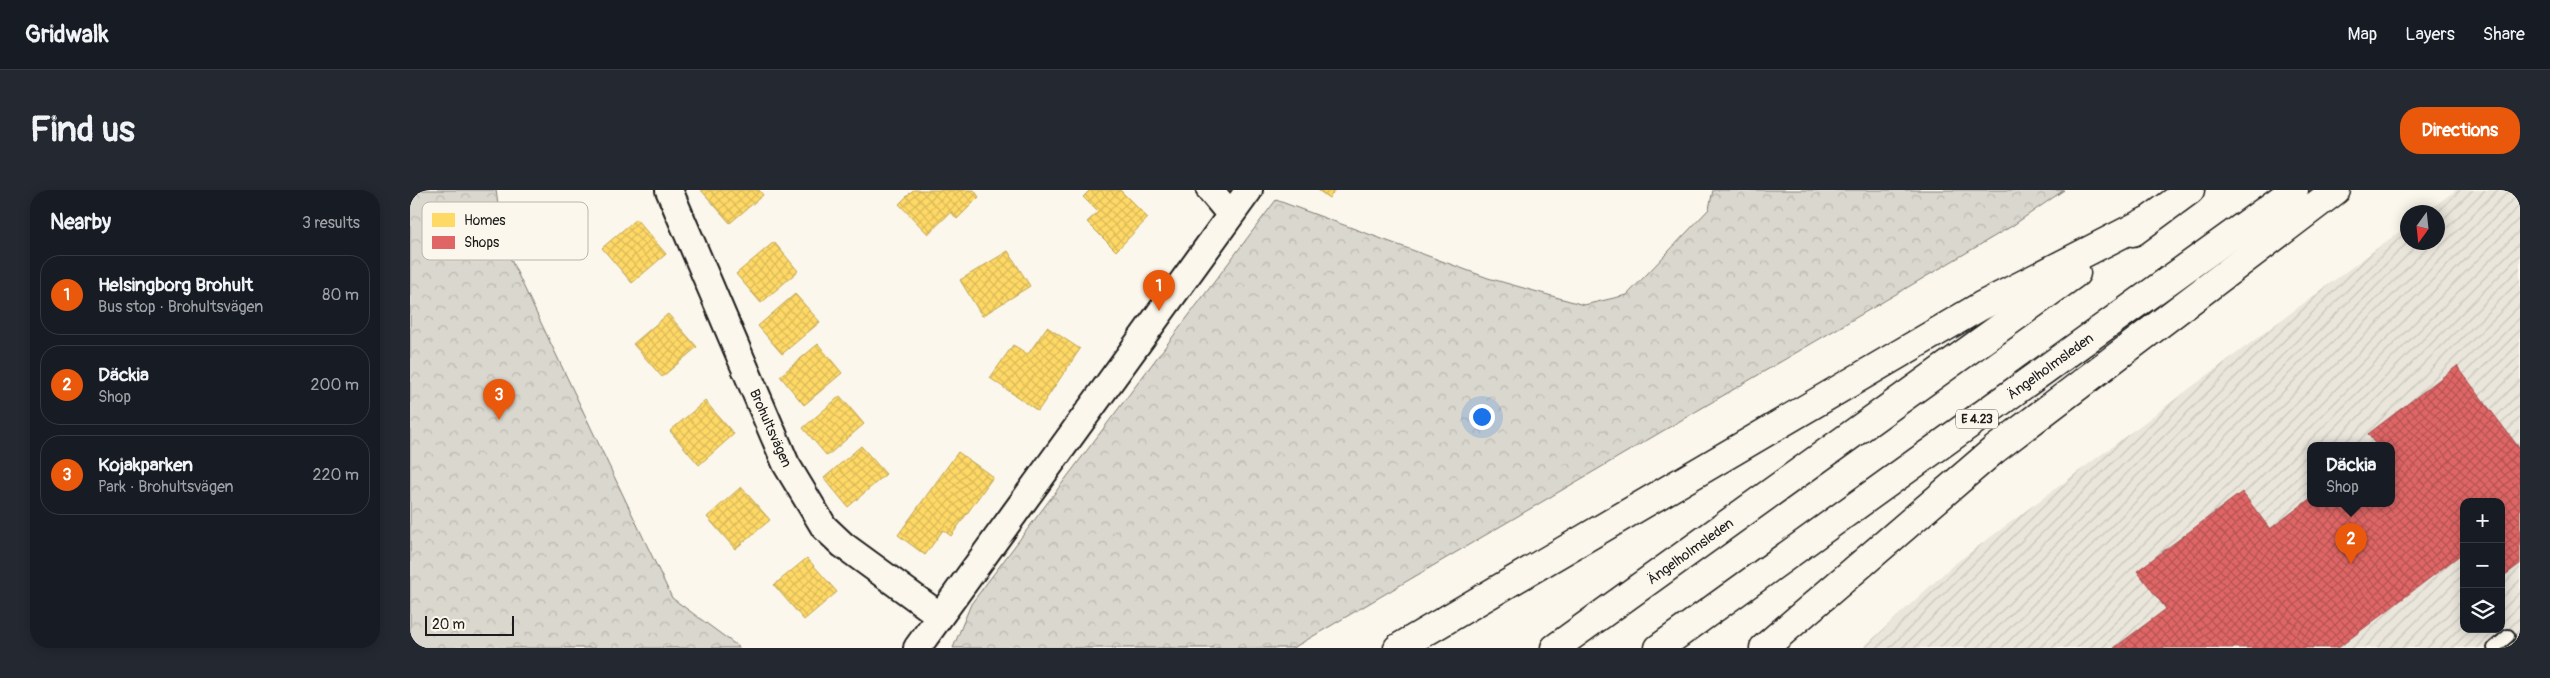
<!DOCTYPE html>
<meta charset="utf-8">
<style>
:root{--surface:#171b24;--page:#242831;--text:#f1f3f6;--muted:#9ea1a6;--line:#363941;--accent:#ea580c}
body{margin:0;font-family:Pangolin,sans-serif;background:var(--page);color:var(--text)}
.controls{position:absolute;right:15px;bottom:15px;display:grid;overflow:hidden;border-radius:10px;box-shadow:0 2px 12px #0003}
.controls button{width:45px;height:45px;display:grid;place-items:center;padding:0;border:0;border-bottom:1px solid var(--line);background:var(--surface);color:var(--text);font:25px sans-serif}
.compass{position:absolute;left:1990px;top:15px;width:45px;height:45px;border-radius:50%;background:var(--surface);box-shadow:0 2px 12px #0003;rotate:195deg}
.scale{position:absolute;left:15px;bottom:12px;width:89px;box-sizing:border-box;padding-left:5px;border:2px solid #1c1c1c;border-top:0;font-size:14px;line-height:18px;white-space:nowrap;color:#1c1c1c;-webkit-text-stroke:4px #fbf7ec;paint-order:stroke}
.you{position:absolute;left:1071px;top:226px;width:18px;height:18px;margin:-12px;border:4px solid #fff;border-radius:50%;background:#1a73e8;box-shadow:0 0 0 8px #1a73e833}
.badge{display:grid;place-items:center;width:32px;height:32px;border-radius:50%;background:var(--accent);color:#fff;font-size:16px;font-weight:700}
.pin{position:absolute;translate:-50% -41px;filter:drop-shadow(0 1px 2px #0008)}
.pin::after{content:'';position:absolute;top:26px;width:18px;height:15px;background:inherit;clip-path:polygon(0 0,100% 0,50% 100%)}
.popup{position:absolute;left:1897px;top:252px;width:88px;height:65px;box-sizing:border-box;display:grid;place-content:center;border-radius:10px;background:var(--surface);filter:drop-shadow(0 1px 4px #0005);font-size:16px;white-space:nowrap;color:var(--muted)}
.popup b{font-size:19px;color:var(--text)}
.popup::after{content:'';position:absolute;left:50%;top:100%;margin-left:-10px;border:10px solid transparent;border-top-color:var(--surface)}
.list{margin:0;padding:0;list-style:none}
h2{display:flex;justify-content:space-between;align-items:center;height:65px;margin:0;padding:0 20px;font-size:21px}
h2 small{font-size:16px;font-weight:400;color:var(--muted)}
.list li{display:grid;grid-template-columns:32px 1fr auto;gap:15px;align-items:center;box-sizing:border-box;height:80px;margin:0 10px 10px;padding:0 10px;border:1px solid var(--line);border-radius:20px}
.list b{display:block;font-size:19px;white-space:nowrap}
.list p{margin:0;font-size:16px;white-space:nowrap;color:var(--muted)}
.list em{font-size:16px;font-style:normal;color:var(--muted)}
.icon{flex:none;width:28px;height:28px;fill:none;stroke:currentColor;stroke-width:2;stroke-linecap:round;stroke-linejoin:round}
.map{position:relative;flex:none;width:2110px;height:458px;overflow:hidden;border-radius:20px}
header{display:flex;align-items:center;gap:30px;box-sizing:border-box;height:70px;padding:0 25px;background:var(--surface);border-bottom:1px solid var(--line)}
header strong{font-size:24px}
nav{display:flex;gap:28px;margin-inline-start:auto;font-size:18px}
.intro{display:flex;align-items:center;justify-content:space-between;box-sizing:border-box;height:120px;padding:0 30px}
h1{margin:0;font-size:35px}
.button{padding:12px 22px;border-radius:20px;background:var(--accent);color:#fff;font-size:18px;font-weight:700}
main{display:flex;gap:30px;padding:0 30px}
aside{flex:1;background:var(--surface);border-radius:20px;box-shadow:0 2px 12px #0003}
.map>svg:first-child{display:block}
.industrial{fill:url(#industrial-furrows);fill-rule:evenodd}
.forest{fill:url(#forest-crowns);stroke:#7b7a75}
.homes{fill:url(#homes-cross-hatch);stroke:#bba050}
.shops{fill:url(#shops-cross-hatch);stroke:#a55050}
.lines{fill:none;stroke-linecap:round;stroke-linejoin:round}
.lane-casing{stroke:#1c1c1c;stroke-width:16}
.street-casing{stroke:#1c1c1c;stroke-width:30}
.highway-casing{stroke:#1c1c1c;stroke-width:31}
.lane{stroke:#fbf7ec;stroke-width:12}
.street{stroke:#fbf7ec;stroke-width:26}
.highway{stroke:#fbf7ec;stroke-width:28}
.labels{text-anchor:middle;stroke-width:5;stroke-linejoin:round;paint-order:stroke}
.shield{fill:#fbf7ec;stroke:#5f5e5a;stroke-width:1}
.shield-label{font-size:12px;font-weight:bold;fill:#1c1c1c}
.street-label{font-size:14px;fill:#1c1c1c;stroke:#fbf7ec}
.key{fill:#fbf7ec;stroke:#b8b5ae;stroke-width:1}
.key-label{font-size:14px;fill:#1c1c1c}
</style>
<header>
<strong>Gridwalk</strong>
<nav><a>Map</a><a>Layers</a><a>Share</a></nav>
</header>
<div class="intro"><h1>Find us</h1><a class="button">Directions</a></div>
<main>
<aside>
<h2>Nearby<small>3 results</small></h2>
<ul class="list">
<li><span class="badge">1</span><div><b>Helsingborg Brohult</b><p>Bus stop · Brohultsvägen</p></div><em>80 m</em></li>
<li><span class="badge">2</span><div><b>Däckia</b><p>Shop</p></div><em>200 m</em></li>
<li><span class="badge">3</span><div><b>Kojakparken</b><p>Park · Brohultsvägen</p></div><em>220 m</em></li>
</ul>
</aside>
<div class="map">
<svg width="2110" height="458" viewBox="0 0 2110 458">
<defs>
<pattern id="industrial-furrows" width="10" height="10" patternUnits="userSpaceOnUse" patternTransform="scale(1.25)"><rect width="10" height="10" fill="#eae6dc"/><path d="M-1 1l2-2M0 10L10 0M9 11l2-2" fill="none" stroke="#c8c5bc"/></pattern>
<pattern id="forest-crowns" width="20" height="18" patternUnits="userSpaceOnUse" patternTransform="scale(1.25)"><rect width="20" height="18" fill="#dad7ce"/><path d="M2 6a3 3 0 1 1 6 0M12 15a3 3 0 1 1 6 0" fill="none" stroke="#bab8b0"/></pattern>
<pattern id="homes-cross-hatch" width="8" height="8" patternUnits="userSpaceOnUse" patternTransform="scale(1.25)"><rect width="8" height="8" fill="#ffd966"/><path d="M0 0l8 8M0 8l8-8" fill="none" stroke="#daba58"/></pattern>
<pattern id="shops-cross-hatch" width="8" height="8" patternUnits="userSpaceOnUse" patternTransform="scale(1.25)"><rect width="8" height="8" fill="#e06666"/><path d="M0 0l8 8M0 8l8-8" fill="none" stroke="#b55353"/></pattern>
</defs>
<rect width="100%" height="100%" fill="#fbf7ec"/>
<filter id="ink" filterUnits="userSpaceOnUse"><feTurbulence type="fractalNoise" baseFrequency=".02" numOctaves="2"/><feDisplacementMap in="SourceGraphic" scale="10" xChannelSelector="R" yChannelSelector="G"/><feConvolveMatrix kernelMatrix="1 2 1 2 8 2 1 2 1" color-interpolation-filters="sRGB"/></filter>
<g filter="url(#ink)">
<path class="industrial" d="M2046,0h64v458h-657l89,-82 455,-340 1,16h30v-30h-12zM1901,255h80v58h-80zM2054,312h37v127h-37z"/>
<g class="forest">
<polygon points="0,0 86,0 93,53 262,408 330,458 0,458"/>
<polygon points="1303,0 1654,0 1602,36 883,458 543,458 561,414 866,10 1078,88 1174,115 1217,105 1299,19"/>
</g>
<g class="homes">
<polygon points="291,0 349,0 353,5 320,33"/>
<polygon points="503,0 564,0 569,7 547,29 541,22 518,44 489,14"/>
<polygon points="680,0 710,0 738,28 706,61 677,32 688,22 673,7"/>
<polygon points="908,0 925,0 919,8"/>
<polygon points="226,29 256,64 222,93 192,58"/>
<polygon points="364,52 388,81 351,113 326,84"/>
<polygon points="598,61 620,96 572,126 550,90"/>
<polygon points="385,104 410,132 372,164 348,136"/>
<polygon points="258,124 287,157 252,187 223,154"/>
<polygon points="637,137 670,159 628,221 580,188 603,155 618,164"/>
<polygon points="408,154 432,183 394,215 370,186"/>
<polygon points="430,206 454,234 417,266 393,238"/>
<polygon points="295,211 324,244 289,275 260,241"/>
<polygon points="451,256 476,284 438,317 414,288"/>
<polygon points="548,262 583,287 541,346 533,340 515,365 488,345"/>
<polygon points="331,297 360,330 325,359 297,327"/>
<polygon points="397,368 427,402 394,430 364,395"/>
</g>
<polygon class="shops" points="2047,176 2110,259 2110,374 2091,388 2091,312 2054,312 2054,370 2050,365 1928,458 1704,458 1756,419 1727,381 1832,302 1860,339 1901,308 1901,313 1981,313 1981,255 1966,255 1958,244"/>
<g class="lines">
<defs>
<polyline id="lane" points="2084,458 2098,446"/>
<g id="street">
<polyline points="259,0 376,274 414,337 433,355 529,425"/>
<polyline points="800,0 820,24"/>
<polyline points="507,458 839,0"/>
</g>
<g id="highway">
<polyline points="1723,42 1780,0"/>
<polyline points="988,458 1571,116 1737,31"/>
<polyline points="1145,458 1666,83"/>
<polyline points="1249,458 1884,0"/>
<polyline points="1354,458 1584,260 1926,0"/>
</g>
</defs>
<use href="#lane" class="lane-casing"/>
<use href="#street" class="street-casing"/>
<use href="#highway" class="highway-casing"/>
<use href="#lane" class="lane"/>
<use href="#street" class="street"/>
<use href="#highway" class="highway"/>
</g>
</g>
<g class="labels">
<rect class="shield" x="1546" y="219.5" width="42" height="19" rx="4"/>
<g class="shield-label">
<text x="1567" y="233">E 4.23</text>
</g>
<g class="street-label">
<text transform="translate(1640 176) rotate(-36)" y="5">Ängelholmsleden</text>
<text transform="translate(361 238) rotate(66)" y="5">Brohultsvägen</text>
<text transform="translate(1280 361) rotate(-36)" y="5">Ängelholmsleden</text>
</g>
</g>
<rect x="12" y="12" width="166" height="58" rx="8" class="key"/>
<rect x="22" y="23" width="23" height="14" fill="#ffd966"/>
<rect x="22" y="46" width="23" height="13" fill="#e06666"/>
<g class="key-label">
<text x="54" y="35">Homes</text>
<text x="54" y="57">Shops</text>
</g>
</svg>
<div class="controls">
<button>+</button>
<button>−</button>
<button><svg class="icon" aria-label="layers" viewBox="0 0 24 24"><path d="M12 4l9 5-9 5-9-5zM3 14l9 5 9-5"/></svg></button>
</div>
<svg class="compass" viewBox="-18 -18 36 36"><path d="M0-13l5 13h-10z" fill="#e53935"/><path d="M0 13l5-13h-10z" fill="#9ea1a6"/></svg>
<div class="scale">20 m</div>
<div class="you"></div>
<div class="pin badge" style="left:749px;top:121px">1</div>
<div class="pin badge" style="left:1941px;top:374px">2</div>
<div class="popup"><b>Däckia</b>Shop</div>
<div class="pin badge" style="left:89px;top:230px">3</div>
</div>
</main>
